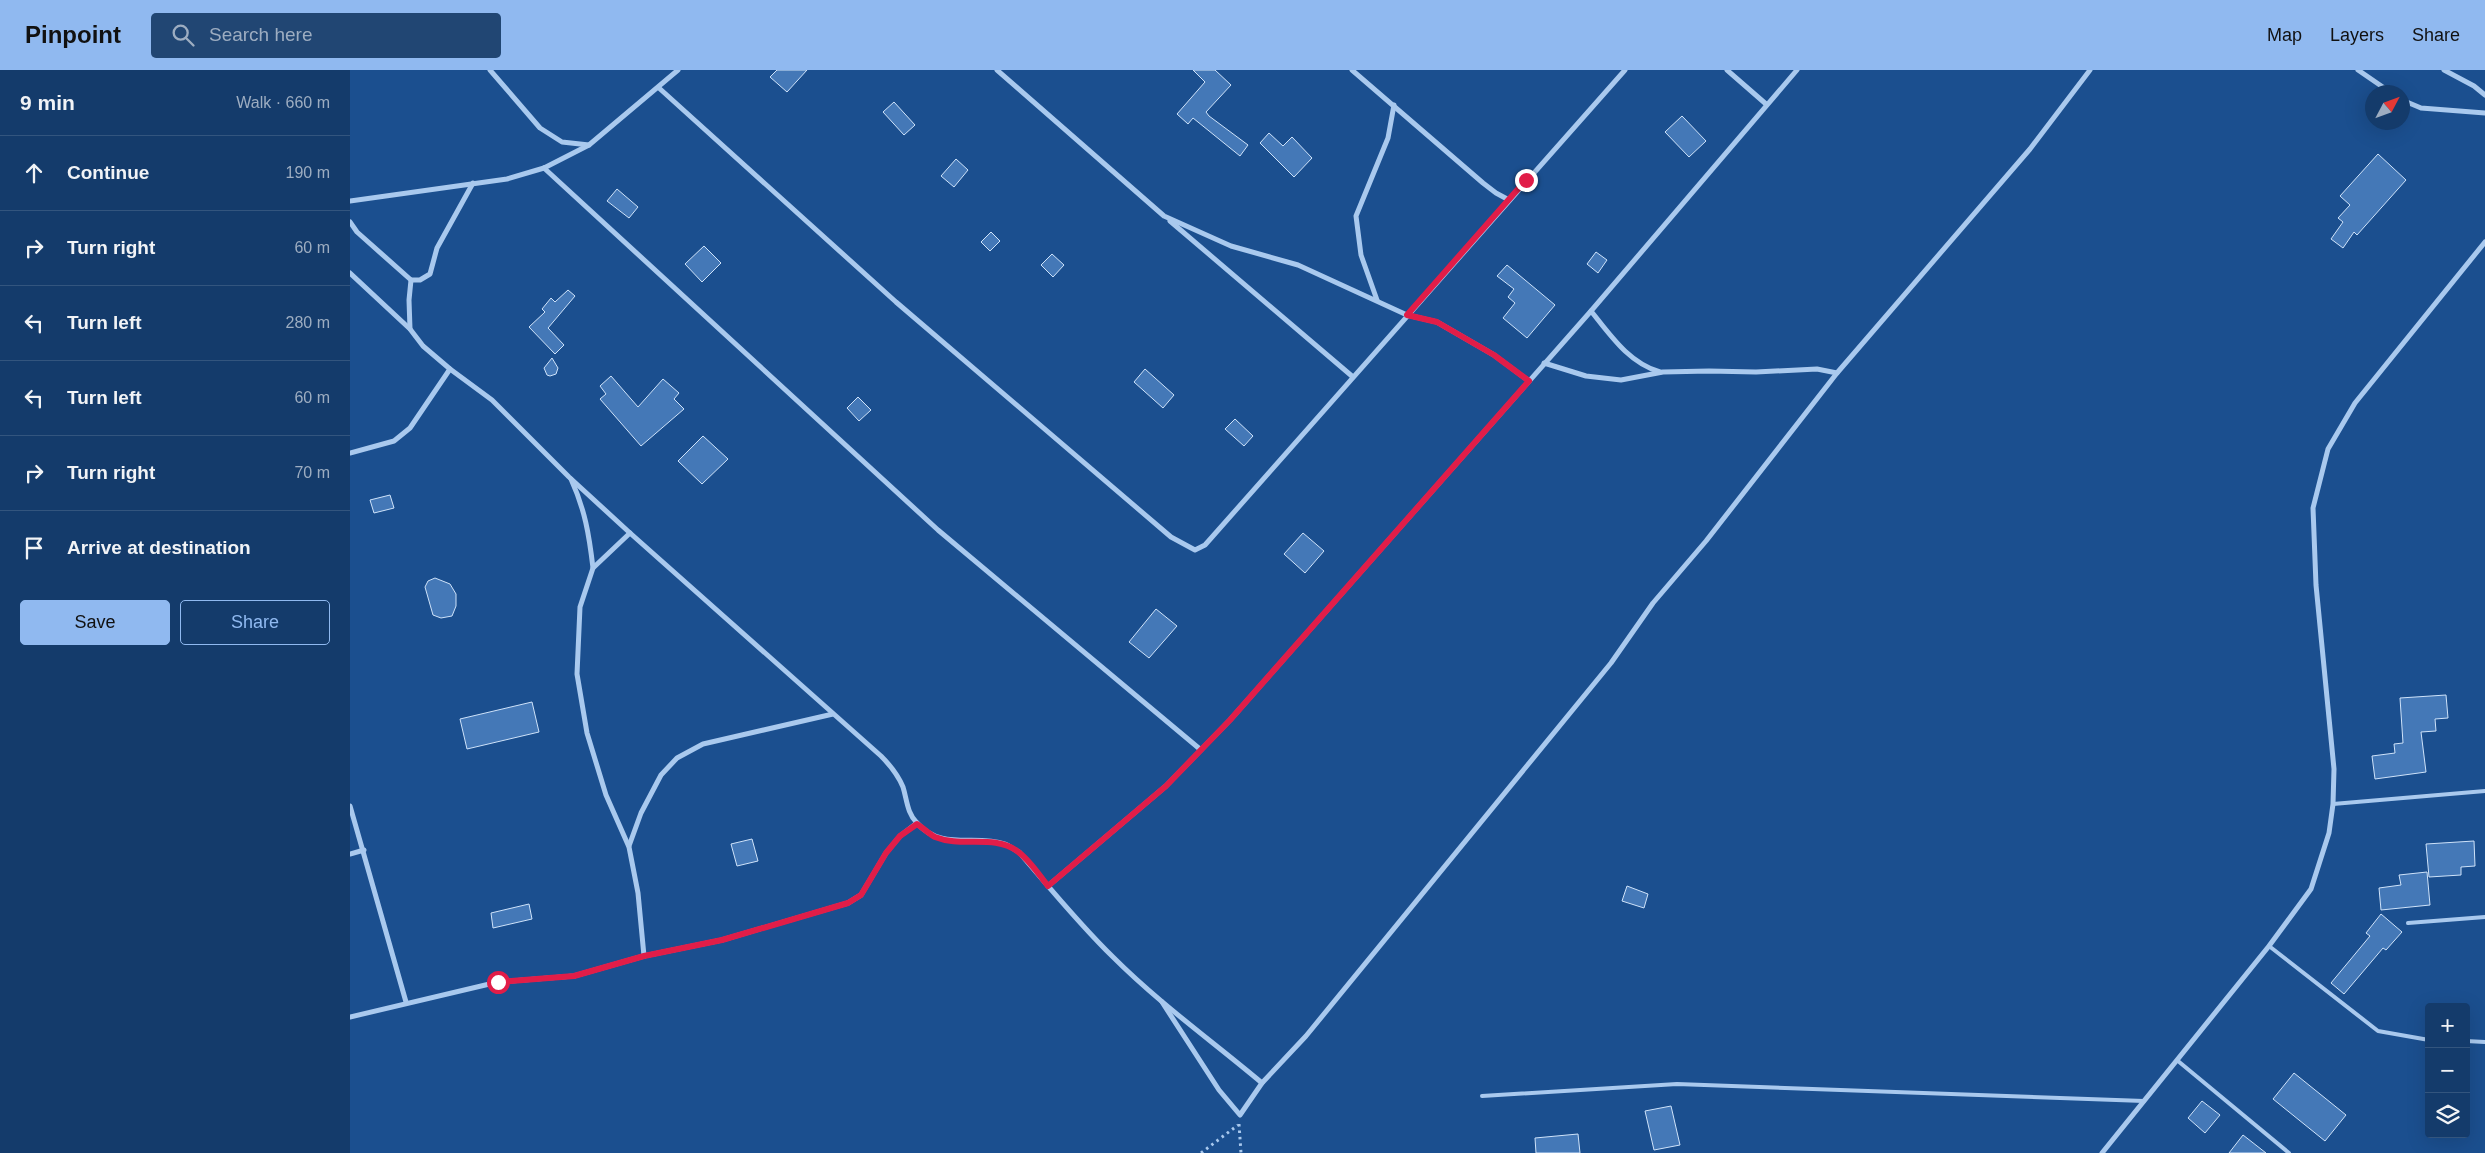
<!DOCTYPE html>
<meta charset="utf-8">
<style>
:root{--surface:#143b6b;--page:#214673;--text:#f1f3f6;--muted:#9dadc1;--line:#33557e;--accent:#90b9f0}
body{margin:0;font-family:Arial,sans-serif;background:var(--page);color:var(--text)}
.controls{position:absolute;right:15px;bottom:15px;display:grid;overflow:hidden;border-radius:5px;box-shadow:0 5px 20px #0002}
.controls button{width:45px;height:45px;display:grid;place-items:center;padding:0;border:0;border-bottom:1px solid var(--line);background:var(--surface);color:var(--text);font:25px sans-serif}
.compass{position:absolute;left:2015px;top:15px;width:45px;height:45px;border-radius:50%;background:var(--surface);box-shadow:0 5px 20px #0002;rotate:49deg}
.stop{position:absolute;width:15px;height:15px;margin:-11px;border:4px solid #e11d48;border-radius:50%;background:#fff}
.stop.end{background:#e11d48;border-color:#fff;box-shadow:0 1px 5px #0008}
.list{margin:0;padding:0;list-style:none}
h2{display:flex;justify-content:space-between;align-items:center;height:65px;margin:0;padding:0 20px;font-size:21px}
h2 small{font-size:16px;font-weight:400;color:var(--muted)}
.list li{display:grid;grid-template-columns:32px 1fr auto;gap:15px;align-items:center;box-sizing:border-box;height:75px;padding:0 20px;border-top:1px solid var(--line)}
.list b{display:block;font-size:19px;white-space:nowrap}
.list em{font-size:16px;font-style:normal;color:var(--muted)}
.actions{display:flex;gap:10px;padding:15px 20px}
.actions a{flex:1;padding:11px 0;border:1px solid var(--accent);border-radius:5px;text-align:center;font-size:18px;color:var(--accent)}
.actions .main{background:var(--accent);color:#111}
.icon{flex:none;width:28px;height:28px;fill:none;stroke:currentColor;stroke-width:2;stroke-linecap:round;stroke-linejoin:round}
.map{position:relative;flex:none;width:2135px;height:1083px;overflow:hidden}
header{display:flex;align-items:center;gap:30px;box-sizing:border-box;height:70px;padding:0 25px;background:var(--accent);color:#111}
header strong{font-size:24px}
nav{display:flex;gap:28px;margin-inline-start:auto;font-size:18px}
.search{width:350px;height:45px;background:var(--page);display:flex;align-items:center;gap:12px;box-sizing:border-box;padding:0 18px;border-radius:5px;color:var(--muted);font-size:19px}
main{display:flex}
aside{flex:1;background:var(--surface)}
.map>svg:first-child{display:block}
.building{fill:#4478b7;stroke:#cfe3fa}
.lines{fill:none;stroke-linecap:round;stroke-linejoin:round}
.path{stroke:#a9c9ee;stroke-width:3;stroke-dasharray:2.5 4;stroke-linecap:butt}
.lane{stroke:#a9c9ee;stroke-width:4}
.street{stroke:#a9c9ee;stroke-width:5}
.route{stroke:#e11d48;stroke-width:6}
</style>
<header>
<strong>Pinpoint</strong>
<div class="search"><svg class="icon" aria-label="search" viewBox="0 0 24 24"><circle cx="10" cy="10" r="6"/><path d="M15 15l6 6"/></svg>Search here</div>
<nav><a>Map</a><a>Layers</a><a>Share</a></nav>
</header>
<main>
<aside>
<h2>9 min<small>Walk · 660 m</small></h2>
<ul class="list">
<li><svg class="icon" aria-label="ahead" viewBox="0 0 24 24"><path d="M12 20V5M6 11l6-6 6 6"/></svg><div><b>Continue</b></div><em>190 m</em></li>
<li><svg class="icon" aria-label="right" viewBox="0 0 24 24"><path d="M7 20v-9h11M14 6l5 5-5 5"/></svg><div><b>Turn right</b></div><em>60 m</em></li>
<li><svg class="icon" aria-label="left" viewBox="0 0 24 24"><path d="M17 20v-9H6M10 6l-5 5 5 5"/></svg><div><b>Turn left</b></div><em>280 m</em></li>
<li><svg class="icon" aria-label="left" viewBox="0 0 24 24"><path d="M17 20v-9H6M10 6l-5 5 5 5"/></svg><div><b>Turn left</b></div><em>60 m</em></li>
<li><svg class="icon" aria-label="right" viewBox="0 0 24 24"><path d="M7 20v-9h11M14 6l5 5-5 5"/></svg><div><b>Turn right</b></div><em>70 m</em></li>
<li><svg class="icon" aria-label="arrive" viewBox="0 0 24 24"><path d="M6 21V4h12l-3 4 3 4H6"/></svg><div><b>Arrive at destination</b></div></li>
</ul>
<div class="actions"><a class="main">Save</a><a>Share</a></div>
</aside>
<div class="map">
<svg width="2135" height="1083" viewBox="0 0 2135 1083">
<rect width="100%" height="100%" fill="#1b4f8f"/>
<g class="building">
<polygon points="427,0 457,0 437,22 420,7"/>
<polygon points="843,0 865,0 881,15 856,42 859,46 898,75 890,86 843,48 838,54 827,44 855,12"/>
<polygon points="544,32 565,55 554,65 533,42"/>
<polygon points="1332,46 1356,71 1339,87 1315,62"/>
<polygon points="919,63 933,76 942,67 962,88 944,107 910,73"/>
<polygon points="2028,84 2056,110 2007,165 2004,162 1993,178 1981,169 1993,152 1988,148 2000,135 1990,126"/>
<polygon points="606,89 618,100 604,117 591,106"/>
<polygon points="267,119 288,137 279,148 257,131"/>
<polygon points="641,162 650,171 640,181 631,172"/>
<polygon points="354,176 371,193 352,212 335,194"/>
<polygon points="1246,182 1257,190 1248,203 1237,194"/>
<polygon points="702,184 714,195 703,207 691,195"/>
<polygon points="1157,195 1205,235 1177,268 1153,248 1165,233 1158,227 1164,219 1147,206"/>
<polygon points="218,220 225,226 198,258 214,275 205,284 179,257 195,242 192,239 201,228 205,232"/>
<polygon points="202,288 208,298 206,304 200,306 197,305 194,298"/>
<polygon points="795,299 824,325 813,338 784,312"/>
<polygon points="261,306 288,337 313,309 329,323 324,329 334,339 291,376 250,329 256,324 250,316"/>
<polygon points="508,327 521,340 509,351 497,338"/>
<polygon points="885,349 903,366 894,376 875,359"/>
<polygon points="353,366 378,389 352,414 328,391"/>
<polygon points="40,425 44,438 24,443 20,430"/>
<polygon points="953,463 974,481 955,503 934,484"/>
<polygon points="85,508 100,514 106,524 106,536 102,546 91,548 83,545 75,517 78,511"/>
<polygon points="806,539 827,556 799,588 779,572"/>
<polygon points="2096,625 2098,648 2085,649 2086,661 2071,662 2076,702 2025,709 2022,686 2045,683 2044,674 2053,673 2050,628"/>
<polygon points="182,632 189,662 117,679 110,649"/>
<polygon points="402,769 408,791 387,796 381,774"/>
<polygon points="2124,771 2125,796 2111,797 2111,805 2079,807 2076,774"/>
<polygon points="2077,802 2080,835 2031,840 2029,818 2051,815 2049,805"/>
<polygon points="1277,816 1298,824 1294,838 1272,831"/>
<polygon points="179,834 182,849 143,858 141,843"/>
<polygon points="2031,844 2052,862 2036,880 2033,878 1994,924 1981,913 2020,866 2016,863"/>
<polygon points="1944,1003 1996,1045 1975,1071 1923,1029"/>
<polygon points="1852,1031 1870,1045 1855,1063 1838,1048"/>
<polygon points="1321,1036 1330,1075 1304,1080 1295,1041"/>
<polygon points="1228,1064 1230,1083 1186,1083 1185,1068"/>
<polygon points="1893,1065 1916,1083 1879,1083"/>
</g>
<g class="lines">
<g class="path">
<polyline points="889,1054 891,1083"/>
<polyline points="851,1083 888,1055"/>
</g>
<g class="lane">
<polyline points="1983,734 2135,721"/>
<polyline points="2058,853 2135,847"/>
<polyline points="1919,876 2028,961 2079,970"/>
<polyline points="2116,971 2135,972"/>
<polyline points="1828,991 1939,1083"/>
<polyline points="1132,1026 1327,1014 1794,1031"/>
</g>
<g class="street">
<polyline points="140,0 190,58 212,72 239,75"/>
<polyline points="647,0 814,146 881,176 948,195 1057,245 1087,252 1144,285 1179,311"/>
<polyline points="1002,0 1133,113 1146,123 1159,130"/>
<polyline points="1377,0 1416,34"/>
<polyline points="2008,0 2040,22"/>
<polyline points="2094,0 2124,16 2135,25"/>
<polyline points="309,18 546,232 821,467 845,480 855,475 1275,0"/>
<polyline points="2052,30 2071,38 2135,43"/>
<polyline points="194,98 588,460 851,680"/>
<polyline points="0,131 157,109 194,98 239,75 328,0"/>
<polyline points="820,151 1003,307"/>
<polyline points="0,152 7,162 61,210 59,230 60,259"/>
<path d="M0,203l60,56 13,17 27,23 42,31 77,77 61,56 251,223c9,9 17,19 22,31 4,13 4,26 14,36 24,28 58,11 88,21 5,2 9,6 14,8 31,36 60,72 94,105 46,46 99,84 149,126"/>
<polyline points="61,210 70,210 80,204 87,178 123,113"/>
<polyline points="1027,230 1011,185 1006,146 1038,68 1044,35"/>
<path d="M1241,241c20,25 38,52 69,61"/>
<polyline points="1194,293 1236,306 1271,310 1313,302 1359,301 1406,302 1467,299 1487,303"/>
<polyline points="0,383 44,371 60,358 100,299"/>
<path d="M221,409c14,31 18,55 22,89"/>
<polyline points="280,463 243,498 230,537 227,604 237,663 256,725 279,777 288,823 294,886"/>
<polyline points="0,736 56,932"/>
<polyline points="279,776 291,743 311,705 327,688 353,674 483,644"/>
<polyline points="0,784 14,780"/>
<polyline points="698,816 816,716 880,650 1241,241 1447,0"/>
<polyline points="812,932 869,1020 890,1045 912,1013 956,966 1261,593 1303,533 1356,471 1487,303 1680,79 1740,0"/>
<polyline points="0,947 148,912 224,906 294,886 372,870 498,833 511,825 536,783 550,766 567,753"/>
<polyline points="1752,1083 1919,876 1961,819 1979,763 1983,734 1984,699 1966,515 1963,438 1978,379 2005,333 2135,172"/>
</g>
</g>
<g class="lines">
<path class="route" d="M148,912l76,-6 70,-20 78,-16 126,-37 13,-8 25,-42 14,-17 17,-12c6,4 12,10 18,13 27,11 58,-3 82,14 12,8 22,24 31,35l118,-100 64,-66 299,-339 -35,-26 -57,-33 -30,-7 119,-135"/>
</g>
</svg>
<div class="controls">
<button>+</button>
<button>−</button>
<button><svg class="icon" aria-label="layers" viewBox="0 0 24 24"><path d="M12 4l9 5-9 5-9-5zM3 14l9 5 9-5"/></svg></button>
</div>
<svg class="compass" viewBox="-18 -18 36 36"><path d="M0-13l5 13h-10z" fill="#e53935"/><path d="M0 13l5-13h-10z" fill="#9dadc1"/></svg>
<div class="stop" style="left:148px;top:912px"></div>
<div class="stop end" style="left:1176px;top:110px"></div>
</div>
</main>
